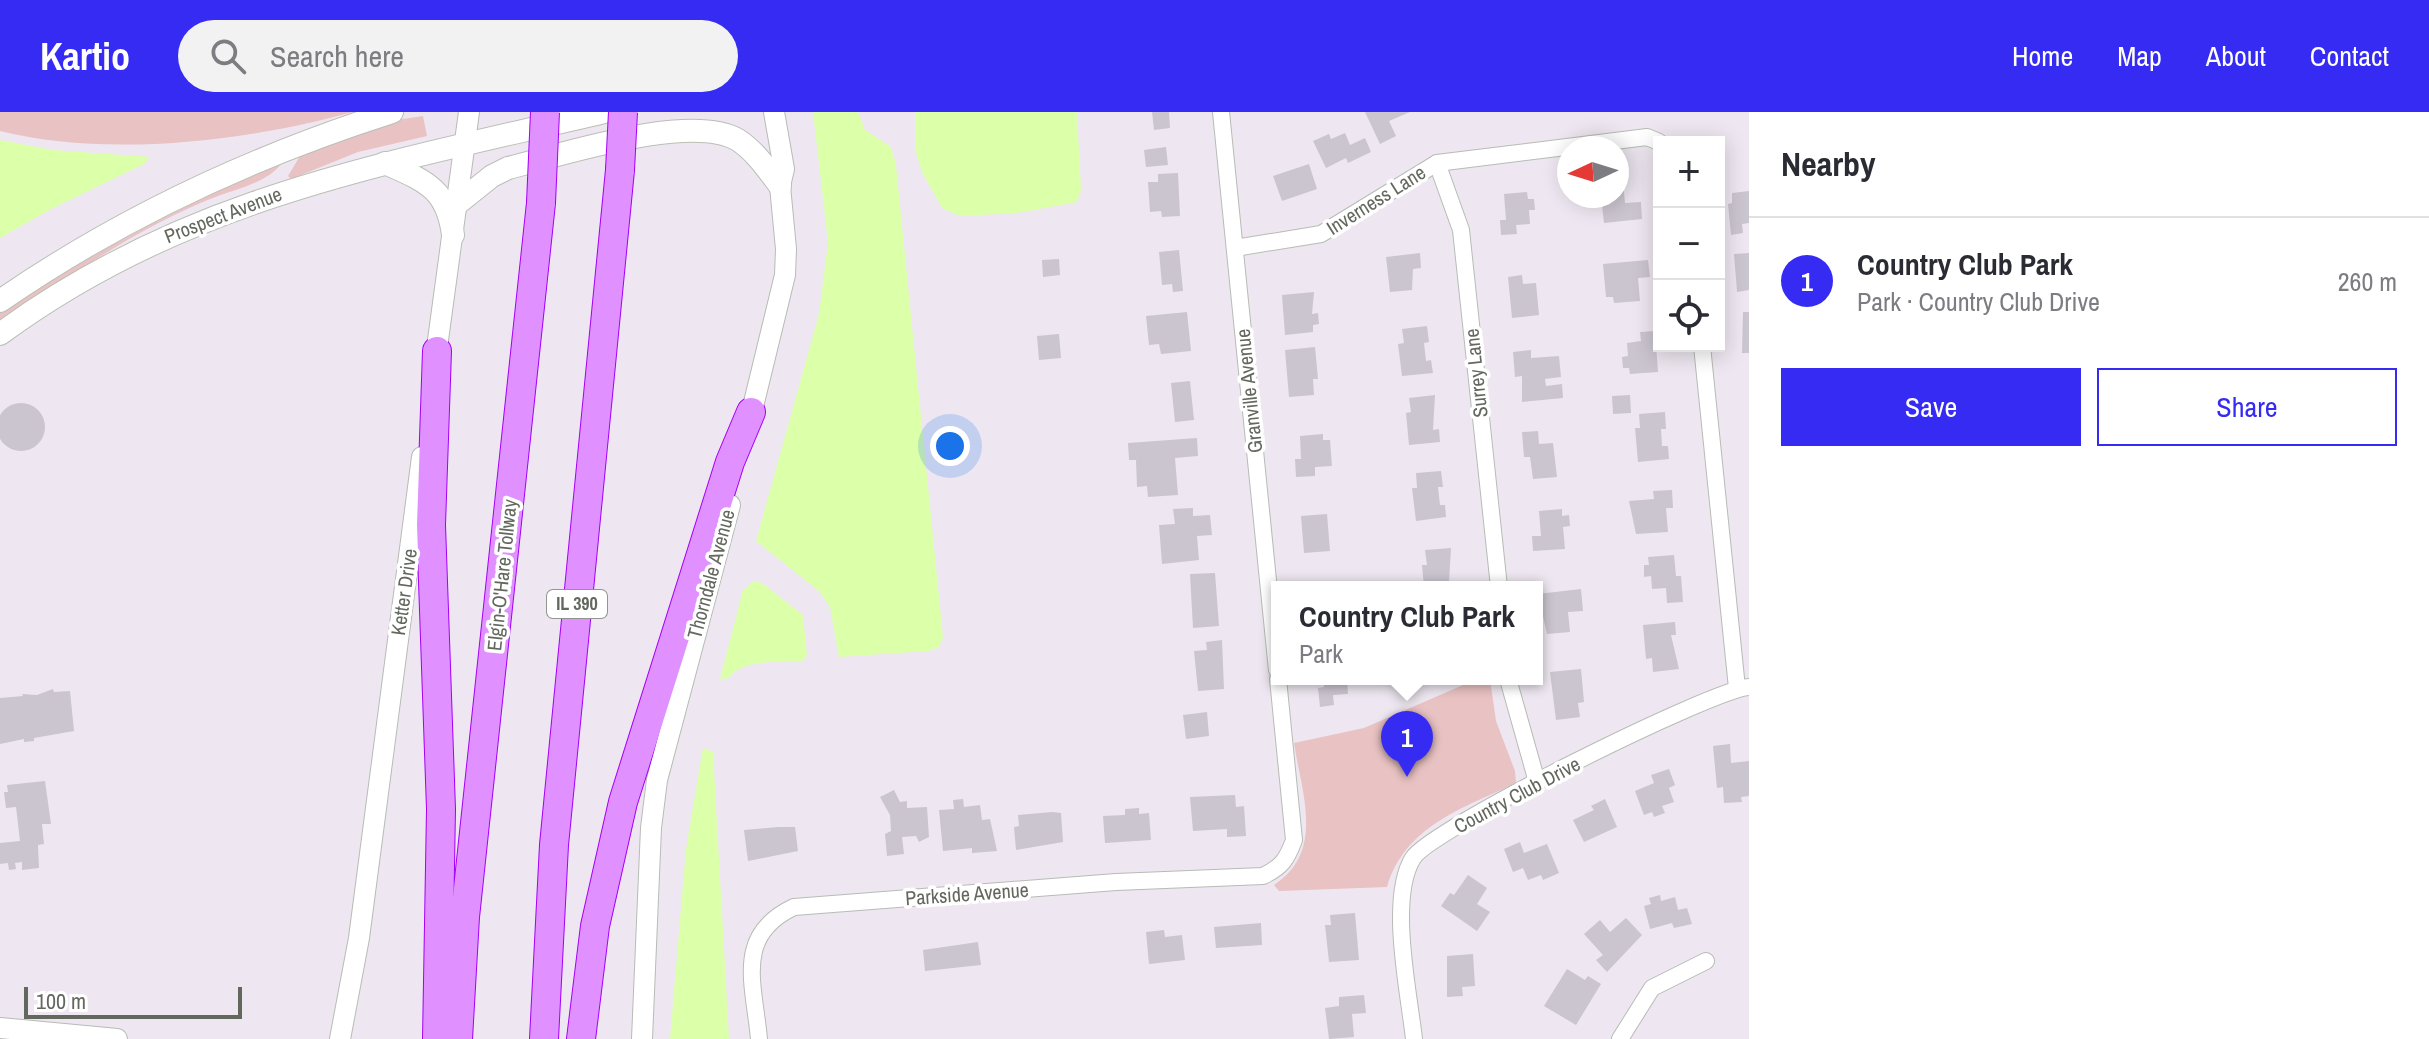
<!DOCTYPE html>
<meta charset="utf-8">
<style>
:root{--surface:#fff;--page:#f2f2f3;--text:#2b2b33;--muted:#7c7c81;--line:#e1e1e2;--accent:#352bf3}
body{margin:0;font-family:"Archivo Narrow",sans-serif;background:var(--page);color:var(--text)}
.controls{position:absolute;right:24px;top:24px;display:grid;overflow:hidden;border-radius:0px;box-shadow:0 4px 20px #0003}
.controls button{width:72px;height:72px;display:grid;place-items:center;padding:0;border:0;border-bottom:2px solid var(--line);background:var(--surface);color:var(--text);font:40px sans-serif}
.compass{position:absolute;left:1557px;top:24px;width:72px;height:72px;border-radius:50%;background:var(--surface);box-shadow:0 4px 20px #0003;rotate:266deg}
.scale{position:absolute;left:24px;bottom:20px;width:218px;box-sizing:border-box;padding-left:8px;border:4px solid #63685e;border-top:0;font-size:22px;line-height:28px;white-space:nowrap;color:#63685e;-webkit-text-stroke:6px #fff;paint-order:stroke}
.you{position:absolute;left:950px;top:334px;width:28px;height:28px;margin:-20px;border:6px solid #fff;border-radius:50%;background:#1a73e8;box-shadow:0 0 0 12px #1a73e833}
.badge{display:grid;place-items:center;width:52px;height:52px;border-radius:50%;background:var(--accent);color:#fff;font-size:26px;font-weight:700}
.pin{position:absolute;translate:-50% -66px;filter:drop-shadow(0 2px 4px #0008)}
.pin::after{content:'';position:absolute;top:42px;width:28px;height:24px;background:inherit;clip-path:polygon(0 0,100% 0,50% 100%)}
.popup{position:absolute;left:1271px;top:469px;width:272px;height:104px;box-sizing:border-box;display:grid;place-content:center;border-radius:0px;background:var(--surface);filter:drop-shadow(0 2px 6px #0005);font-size:26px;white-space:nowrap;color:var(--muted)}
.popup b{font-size:30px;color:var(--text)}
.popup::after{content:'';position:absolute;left:50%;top:100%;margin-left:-16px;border:16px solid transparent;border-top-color:var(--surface)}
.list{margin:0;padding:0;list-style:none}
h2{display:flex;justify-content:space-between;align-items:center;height:104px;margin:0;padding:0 32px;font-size:34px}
h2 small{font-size:26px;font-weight:400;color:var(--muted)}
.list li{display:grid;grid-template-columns:52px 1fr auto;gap:24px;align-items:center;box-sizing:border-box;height:128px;padding:0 32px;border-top:2px solid var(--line)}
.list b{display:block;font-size:30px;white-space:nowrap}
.list p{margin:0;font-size:26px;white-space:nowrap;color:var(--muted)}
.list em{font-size:26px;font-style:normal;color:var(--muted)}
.actions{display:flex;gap:16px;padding:24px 32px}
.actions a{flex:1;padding:18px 0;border:2px solid var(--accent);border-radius:0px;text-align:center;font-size:28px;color:var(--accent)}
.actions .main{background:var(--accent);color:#fff}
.icon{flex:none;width:44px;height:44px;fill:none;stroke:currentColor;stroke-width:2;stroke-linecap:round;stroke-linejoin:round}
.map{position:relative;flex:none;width:1749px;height:927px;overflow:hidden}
header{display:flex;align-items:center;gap:48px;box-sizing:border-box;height:112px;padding:0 40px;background:var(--accent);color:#fff}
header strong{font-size:38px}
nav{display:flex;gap:44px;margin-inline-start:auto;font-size:28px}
.search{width:560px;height:72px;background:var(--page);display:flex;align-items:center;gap:20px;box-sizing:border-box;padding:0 28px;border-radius:44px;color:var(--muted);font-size:30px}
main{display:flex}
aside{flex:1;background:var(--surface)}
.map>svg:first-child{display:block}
.green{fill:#e9c2c3}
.water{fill:#dcffa9}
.building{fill:#cbc5cf}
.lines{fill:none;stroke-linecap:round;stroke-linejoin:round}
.minor-casing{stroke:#b7bcb4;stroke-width:18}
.tertiary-casing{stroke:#b7bcb4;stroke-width:22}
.secondary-casing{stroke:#babfb5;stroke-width:24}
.motorway-casing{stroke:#a300f8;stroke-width:30}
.minor{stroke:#fff;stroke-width:16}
.tertiary{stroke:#fff;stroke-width:20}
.secondary{stroke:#fff;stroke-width:22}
.motorway{stroke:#e090ff;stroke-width:28}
.motorway-bridge-casing{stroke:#a300f8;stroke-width:30;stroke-linecap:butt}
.motorway-bridge{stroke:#e090ff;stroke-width:28}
.labels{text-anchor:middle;stroke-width:7;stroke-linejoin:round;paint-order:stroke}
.shield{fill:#fff;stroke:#92958e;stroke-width:2}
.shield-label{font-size:18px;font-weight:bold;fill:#63685e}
.street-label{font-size:20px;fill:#63685e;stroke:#fff}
</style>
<header>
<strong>Kartio</strong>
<div class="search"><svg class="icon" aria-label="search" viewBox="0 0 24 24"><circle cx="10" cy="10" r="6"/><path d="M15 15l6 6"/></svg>Search here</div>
<nav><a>Home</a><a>Map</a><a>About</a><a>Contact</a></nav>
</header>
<main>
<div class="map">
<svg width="1749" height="927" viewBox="0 0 1749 927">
<rect width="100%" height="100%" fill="#eee7f1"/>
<g class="green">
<path d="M0,0h353c-105,29 -246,46 -353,19z"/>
<polygon points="423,4 427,24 358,40 291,67 288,64 300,44 396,8"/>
<path d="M282,51c-14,19 -43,25 -64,33 -79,30 -148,80 -218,127v-12c91,-56 183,-107 282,-148z"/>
<path d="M1477,567h13l6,42 19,50 1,12c-53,25 -111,43 -129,104l-108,4 -5,-6c51,-33 28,-91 20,-142l70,-15z"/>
</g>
<g class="water">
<polygon points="813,0 858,0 865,18 891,35 896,53 943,525 939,535 928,539 839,545 830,495 819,479 756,429 819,202 828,130"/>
<polygon points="915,0 1077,0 1081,78 1077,90 1017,101 960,104 942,96 922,60 915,37"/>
<polygon points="0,28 53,38 150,45 144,52 51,97 0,126"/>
<path d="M754,469l8,2 41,32 4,41 -6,6c-21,0 -60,-3 -72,16l-9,1 23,-89z"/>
<polygon points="703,636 713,640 729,927 670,927 686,737"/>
</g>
<g class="building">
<polygon points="1152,0 1169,0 1170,16 1154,18"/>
<polygon points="1365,0 1410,0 1389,9 1396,24 1380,32"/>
<polygon points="1345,21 1350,33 1365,26 1371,40 1348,51 1346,46 1326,56 1313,29 1329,22 1331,27"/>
<polygon points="1166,35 1168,53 1146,55 1144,38"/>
<polygon points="1309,52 1317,77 1282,89 1273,64"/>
<polygon points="1178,61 1180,104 1162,105 1161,99 1150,100 1148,70 1158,70 1158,62"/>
<polygon points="1623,70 1625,91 1641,90 1642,107 1604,111 1601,84 1617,84 1617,71"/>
<polygon points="1749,79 1749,111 1742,112 1743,121 1731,123 1728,92 1732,91 1732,81"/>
<polygon points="1527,80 1528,87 1534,87 1535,98 1529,98 1530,112 1516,113 1517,122 1501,123 1500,108 1506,108 1504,82"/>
<polygon points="1179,138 1183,179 1173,180 1172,172 1162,173 1159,140"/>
<polygon points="1420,141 1421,156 1413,157 1412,178 1390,180 1386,145"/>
<polygon points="1749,141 1749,178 1737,180 1734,142"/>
<polygon points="1059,147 1060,163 1043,165 1042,148"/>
<polygon points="1648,148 1650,165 1638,166 1640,189 1614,191 1613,185 1606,185 1603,152"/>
<polygon points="1522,163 1523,172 1536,171 1539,203 1512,206 1508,165"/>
<polygon points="1314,180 1312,202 1318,201 1319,212 1313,213 1313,220 1285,223 1282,183"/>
<polygon points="1187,200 1191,239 1161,242 1159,232 1149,233 1146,204"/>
<polygon points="1743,200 1749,200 1749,241 1742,241"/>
<polygon points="1427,214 1429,230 1424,231 1426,249 1431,248 1433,261 1402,264 1398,232 1404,231 1402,217"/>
<polygon points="1655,219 1658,260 1630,262 1629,256 1623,256 1622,245 1628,244 1627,231 1641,229 1640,220"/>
<polygon points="1059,222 1061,246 1039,248 1037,224"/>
<polygon points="1315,235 1318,267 1313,267 1314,283 1289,285 1285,238"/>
<polygon points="1531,238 1531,246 1559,244 1561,265 1545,267 1546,274 1562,272 1563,286 1522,290 1522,264 1515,265 1513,240"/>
<polygon points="1190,269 1194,308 1175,310 1171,271"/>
<polygon points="1435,283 1433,318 1439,317 1440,330 1409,333 1406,301 1411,300 1409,286"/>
<polygon points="1630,283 1631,301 1613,302 1612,284"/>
<circle cx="21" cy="315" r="24"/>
<polygon points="1665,300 1666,317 1661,317 1662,334 1668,334 1669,347 1638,350 1635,316 1640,316 1639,302"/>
<polygon points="1538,319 1539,332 1553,331 1557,365 1533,367 1530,345 1524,345 1522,320"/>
<polygon points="1323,322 1323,328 1330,328 1332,354 1315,355 1315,364 1296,365 1295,347 1301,347 1300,324"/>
<polygon points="1197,326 1198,344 1175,346 1178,383 1148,385 1147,374 1137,375 1136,348 1129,348 1128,331"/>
<polygon points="1441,359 1443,375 1438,375 1440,393 1445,393 1446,405 1416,409 1412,376 1417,376 1416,361"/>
<polygon points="1672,378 1673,396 1666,396 1668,420 1636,422 1629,389 1654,387 1653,379"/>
<polygon points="1193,396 1193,404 1210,403 1212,423 1197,424 1199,448 1162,452 1159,413 1175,412 1173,397"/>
<polygon points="1562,397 1562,404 1569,403 1570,414 1563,415 1565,437 1533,439 1532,424 1541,424 1539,399"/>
<polygon points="1327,402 1330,439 1304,441 1301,404"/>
<polygon points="1451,436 1449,470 1455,470 1455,475 1424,475 1422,453 1427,453 1425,438"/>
<polygon points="1674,443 1676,464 1681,464 1683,490 1667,491 1666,476 1652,477 1651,464 1644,465 1644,453 1649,453 1648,445"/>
<polygon points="1215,461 1219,514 1193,516 1190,462"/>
<polygon points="1581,477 1583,499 1568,500 1570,520 1547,522 1538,482"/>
<polygon points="1675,510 1676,523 1671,523 1679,557 1653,560 1652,546 1646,547 1643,513"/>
<polygon points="1222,528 1224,577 1198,579 1194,539 1207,538 1206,530"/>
<polygon points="1581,557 1584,590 1578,591 1580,605 1556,608 1550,560"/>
<polygon points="1323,567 1347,567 1348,582 1333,583 1334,593 1320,595 1318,576 1324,575"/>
<polygon points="53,577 54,580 70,579 74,619 34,626 34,629 24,630 24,627 0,632 0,586 23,584 22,582 37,583"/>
<polygon points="1207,600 1209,624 1186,627 1183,603"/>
<polygon points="1730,632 1731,651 1749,649 1749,684 1741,685 1742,690 1724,691 1723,675 1717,676 1713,634"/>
<polygon points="1669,657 1675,673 1669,676 1674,690 1662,694 1665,701 1654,705 1652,700 1644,703 1635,679 1654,671 1651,663"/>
<polygon points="45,669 51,712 42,712 44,732 38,733 39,756 22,758 22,750 15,751 16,757 9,758 8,751 0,752 0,731 20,729 16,695 6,696 4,680 8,680 7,673"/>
<polygon points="894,678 900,690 907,689 907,696 927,695 929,725 919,730 916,724 902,725 904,742 887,744 885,722 891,719 890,703 880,685"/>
<polygon points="1235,683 1236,695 1244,694 1246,724 1227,725 1227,717 1193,719 1190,685"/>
<polygon points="963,687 964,695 980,693 982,708 990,707 997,739 972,741 972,736 943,739 939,698 954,697 953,688"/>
<polygon points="1605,687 1617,715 1584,730 1573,708 1594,698 1591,694"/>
<polygon points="1139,696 1139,702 1149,701 1151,728 1105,731 1103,704 1125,703 1125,697"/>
<polygon points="1052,700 1061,701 1063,730 1016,738 1014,715 1019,714 1018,703"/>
<polygon points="778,715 795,715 798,739 748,749 744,718"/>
<polygon points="1520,730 1524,741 1547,732 1559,761 1543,768 1541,763 1528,768 1523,756 1513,760 1504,737"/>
<polygon points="1468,763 1487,776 1477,792 1490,800 1477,819 1441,794 1450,781 1454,783"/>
<polygon points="1660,783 1661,789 1675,785 1678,798 1687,796 1692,812 1674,816 1672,811 1650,817 1644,794 1651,792 1649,786"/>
<polygon points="1355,801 1359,848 1329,850 1325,813 1331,813 1330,803"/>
<polygon points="1626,806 1642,823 1607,860 1596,848 1603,843 1584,822 1600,808 1610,820"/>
<polygon points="1261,811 1262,833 1216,836 1214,815"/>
<polygon points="1164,818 1165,825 1182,823 1185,848 1149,852 1146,820"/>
<polygon points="978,830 981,853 925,859 923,838"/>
<polygon points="1473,842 1475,874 1462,875 1463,884 1447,885 1447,844"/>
<polygon points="1567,857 1585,868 1588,864 1601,872 1576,913 1544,894"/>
<polygon points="1364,883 1366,901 1352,902 1354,925 1329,927 1325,896 1339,894 1339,885"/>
</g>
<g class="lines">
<defs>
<g id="minor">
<polyline points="1221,0 1277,558"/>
<polyline points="1437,51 1461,118 1499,475"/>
<polyline points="1235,136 1321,122 1437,51 1647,25 1659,30"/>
<polyline points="1702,234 1737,576"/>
<polyline points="1508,567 1537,670"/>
<path d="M759,927c-5,-55 -25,-104 35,-132l322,-25 147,-6c19,-9 24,-17 31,-36l-16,-161"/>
<path d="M1414,927c-5,-46 -26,-141 -1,-181 18,-29 300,-169 336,-171"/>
<polyline points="1620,927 1652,876 1706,849"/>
</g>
<g id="tertiary">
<polyline points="435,250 469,0"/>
<polyline points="749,311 785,163 786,137 780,74 784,57 774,0"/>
<polyline points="0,916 117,927"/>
<polyline points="340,927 359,826 422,345"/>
<polyline points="642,927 651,716 657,668 730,393"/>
</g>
<g id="secondary">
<path d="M385,51c40,18 62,25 68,72"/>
<path d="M457,92l35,-28 16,-8c53,-13 183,-56 230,-28 17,11 30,30 42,46"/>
<path d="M0,189c119,-82 254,-145 392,-189"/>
<path d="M0,222c186,-137 385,-170 604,-222"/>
</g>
<g id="motorway">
<polyline points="437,239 431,413 441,697 437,927"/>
<polyline points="458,927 465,805 541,91"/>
<polyline points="544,927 554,733 620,58"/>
<polyline points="581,927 595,814 623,690 730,350 751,300"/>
</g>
</defs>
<use href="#minor" class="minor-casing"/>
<use href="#tertiary" class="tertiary-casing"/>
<use href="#secondary" class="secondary-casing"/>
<use href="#motorway" class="motorway-casing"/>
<use href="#minor" class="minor"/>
<use href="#tertiary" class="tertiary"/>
<use href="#secondary" class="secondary"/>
<use href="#motorway" class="motorway"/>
<defs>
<g id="motorway-bridge">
<polyline points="620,58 623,0"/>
<polyline points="541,91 545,0"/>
</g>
</defs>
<use href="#motorway-bridge" class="motorway-bridge-casing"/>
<use href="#motorway-bridge" class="motorway-bridge"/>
</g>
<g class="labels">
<rect class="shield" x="547" y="478" width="60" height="28" rx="6"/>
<g class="shield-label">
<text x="577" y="498">IL 390</text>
</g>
<g class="street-label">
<text transform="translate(1376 88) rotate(-32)" y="7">Inverness Lane</text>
<text transform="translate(223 103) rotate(-21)" y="7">Prospect Avenue</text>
<text transform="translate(1476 261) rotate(-96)" y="7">Surrey Lane</text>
<text transform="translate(1249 279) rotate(-96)" y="7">Granville Avenue</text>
<text transform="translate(711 462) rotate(-75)" y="7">Thorndale Avenue</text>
<text transform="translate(502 463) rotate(-84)" y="7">Elgin-O'Hare Tollway</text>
<text transform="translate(404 480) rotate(-82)" y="7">Ketter Drive</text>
<text transform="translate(1517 683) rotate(-28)" y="7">Country Club Drive</text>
<text transform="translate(967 782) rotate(-4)" y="7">Parkside Avenue</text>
</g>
</g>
</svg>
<div class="controls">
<button>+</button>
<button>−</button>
<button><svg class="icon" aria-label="locate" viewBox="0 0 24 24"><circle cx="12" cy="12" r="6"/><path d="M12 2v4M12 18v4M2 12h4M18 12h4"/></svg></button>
</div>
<svg class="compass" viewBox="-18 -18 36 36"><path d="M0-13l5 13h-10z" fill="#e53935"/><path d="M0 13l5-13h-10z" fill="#7c7c81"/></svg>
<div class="scale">100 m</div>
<div class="you"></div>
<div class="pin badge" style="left:1407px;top:665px">1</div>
<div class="popup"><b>Country Club Park</b>Park</div>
</div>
<aside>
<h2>Nearby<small></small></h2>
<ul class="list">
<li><span class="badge">1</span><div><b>Country Club Park</b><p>Park · Country Club Drive</p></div><em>260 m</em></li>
</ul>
<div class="actions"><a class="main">Save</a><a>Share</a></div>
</aside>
</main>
